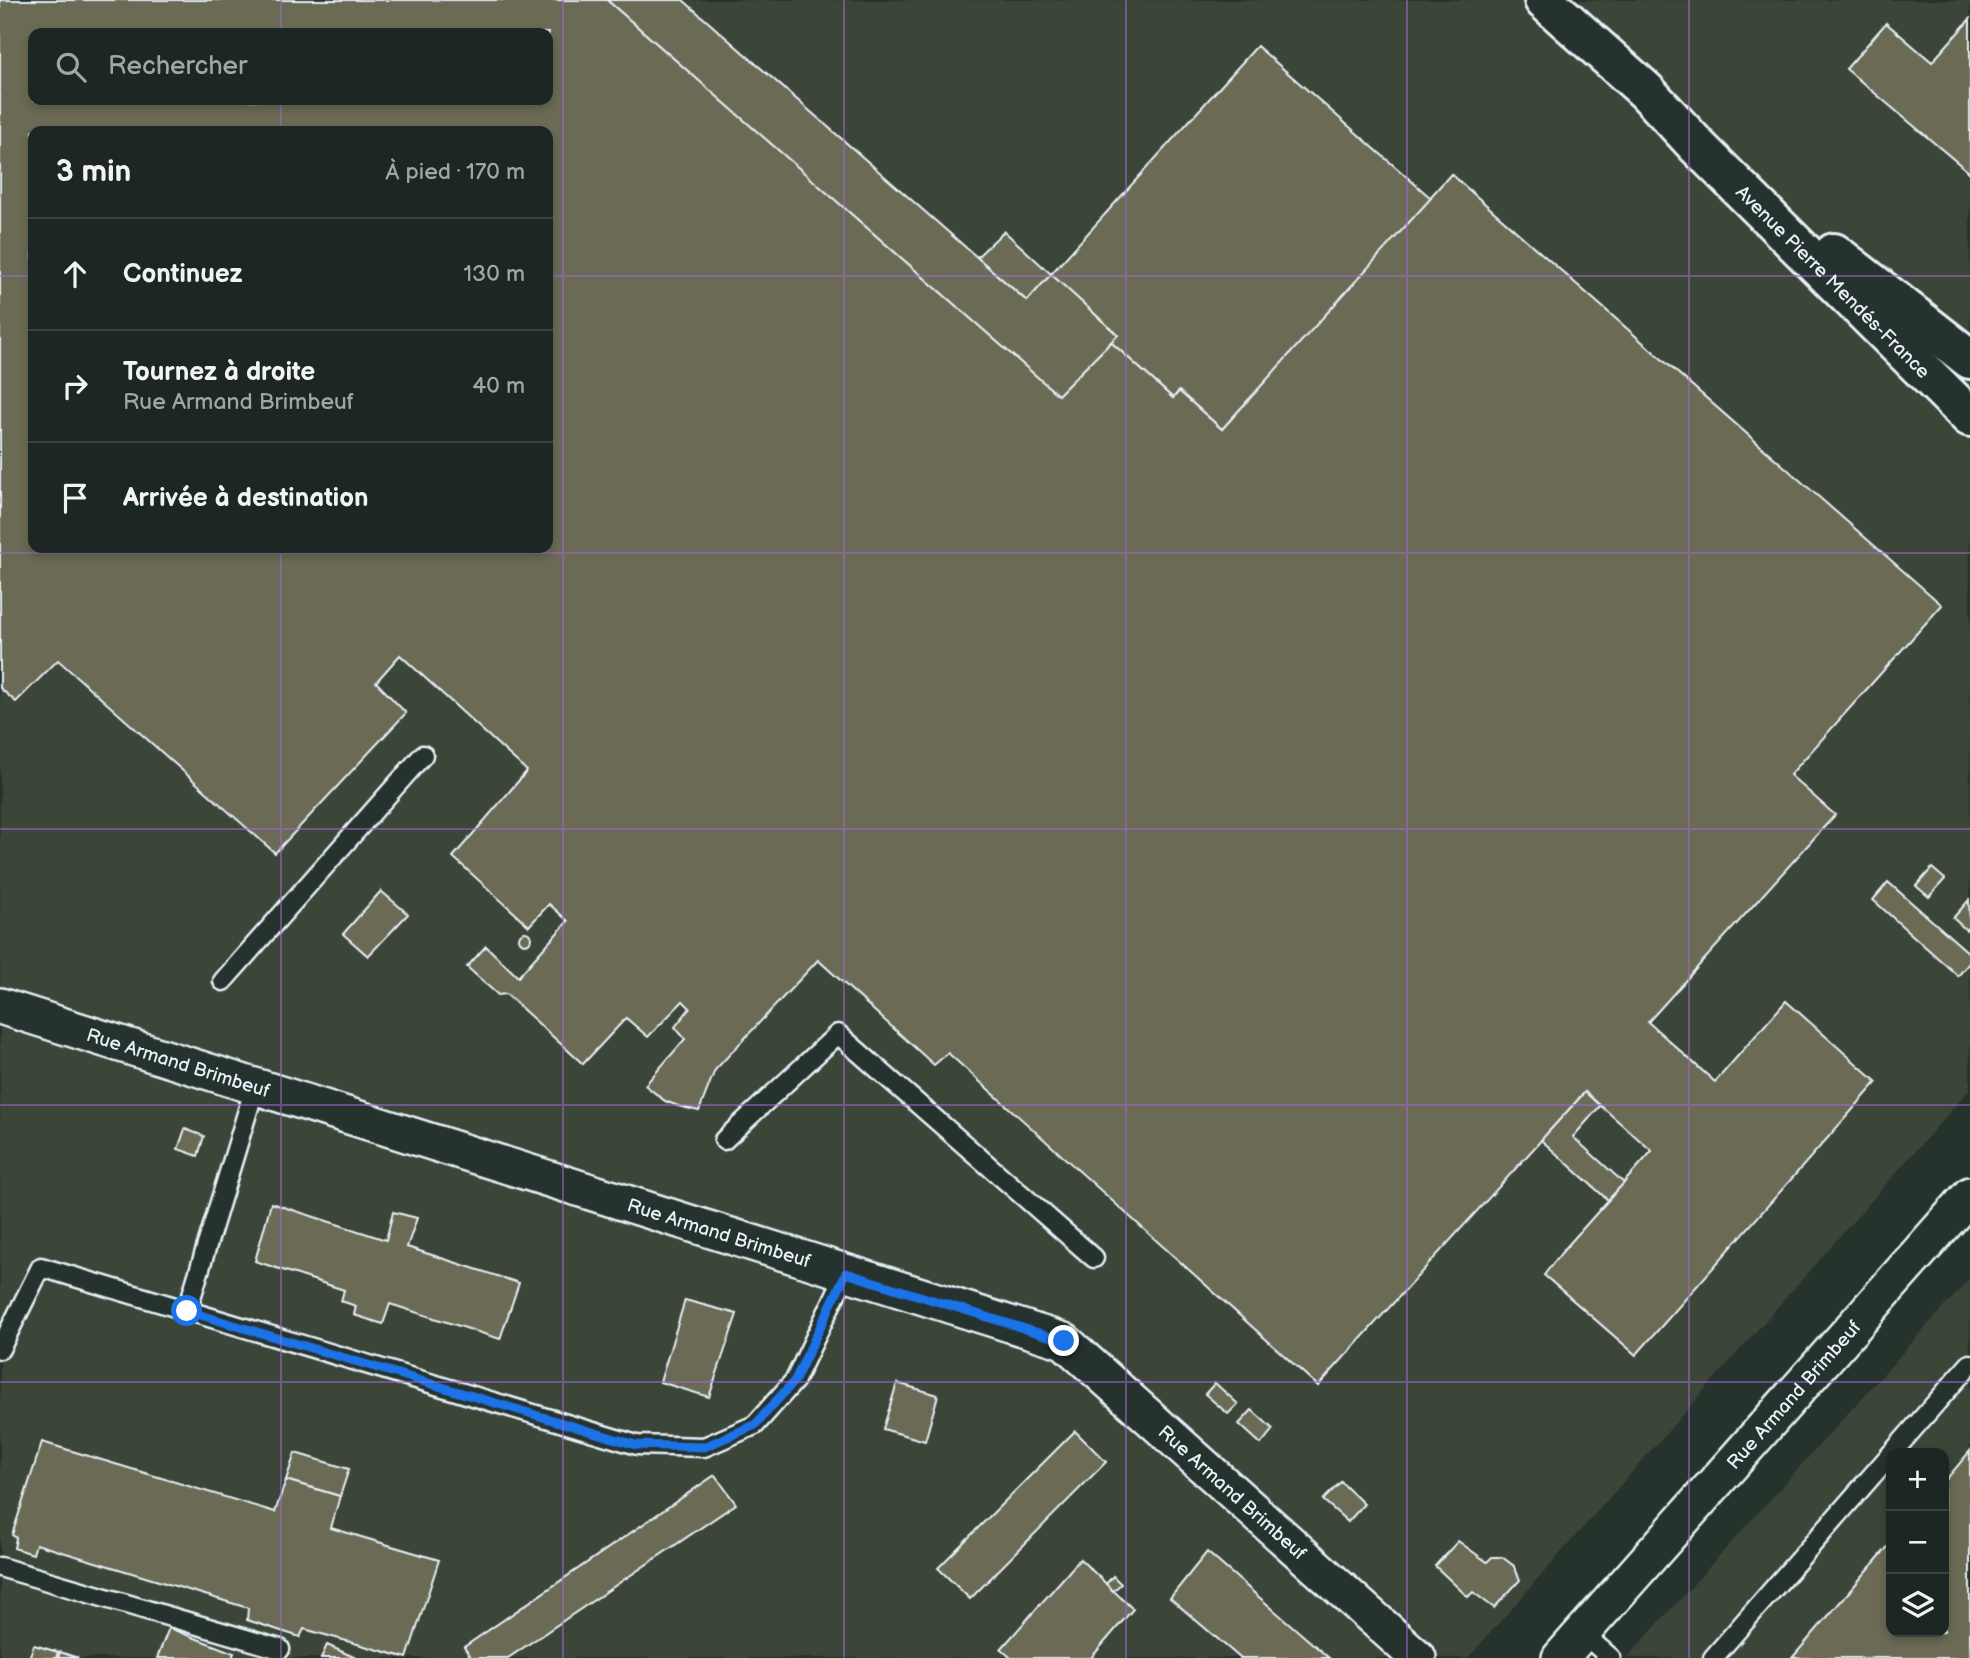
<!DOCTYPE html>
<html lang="fr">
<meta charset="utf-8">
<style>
:root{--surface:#1c2622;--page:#29322f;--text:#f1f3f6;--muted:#a0a5a5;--line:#3a4340}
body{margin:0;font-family:"Balsamiq Sans",sans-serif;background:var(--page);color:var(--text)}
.controls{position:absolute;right:21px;bottom:21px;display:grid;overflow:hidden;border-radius:14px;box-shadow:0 4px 10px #0003}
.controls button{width:63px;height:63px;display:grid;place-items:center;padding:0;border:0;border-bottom:2px solid var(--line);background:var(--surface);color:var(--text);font:35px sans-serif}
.stop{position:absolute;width:21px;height:21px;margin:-16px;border:5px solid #1a73e8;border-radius:50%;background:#fff}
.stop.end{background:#1a73e8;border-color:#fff;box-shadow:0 2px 7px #0008}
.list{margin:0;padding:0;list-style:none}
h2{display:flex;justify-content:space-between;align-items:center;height:91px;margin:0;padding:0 28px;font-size:30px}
h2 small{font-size:23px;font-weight:400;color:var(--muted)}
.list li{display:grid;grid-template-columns:46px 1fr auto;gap:21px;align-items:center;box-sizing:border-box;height:112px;padding:0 28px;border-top:2px solid var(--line)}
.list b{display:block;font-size:26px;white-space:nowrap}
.list p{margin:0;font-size:23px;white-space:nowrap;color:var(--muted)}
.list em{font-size:23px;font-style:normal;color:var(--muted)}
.icon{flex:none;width:38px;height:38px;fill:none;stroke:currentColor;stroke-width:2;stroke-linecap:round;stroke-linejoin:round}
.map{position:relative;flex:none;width:1970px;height:1658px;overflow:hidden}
.search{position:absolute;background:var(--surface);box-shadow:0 4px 10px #0003;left:28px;top:28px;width:525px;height:77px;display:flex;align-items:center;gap:18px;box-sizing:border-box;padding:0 24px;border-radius:14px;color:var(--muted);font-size:26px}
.panel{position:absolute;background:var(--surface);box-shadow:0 4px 10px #0003;left:28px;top:126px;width:525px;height:427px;border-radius:14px}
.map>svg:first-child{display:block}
.built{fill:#3a4439;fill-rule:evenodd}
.building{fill:#6a6a55;stroke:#e8f1f8;stroke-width:2;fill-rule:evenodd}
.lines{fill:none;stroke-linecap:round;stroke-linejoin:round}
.service-casing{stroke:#e8f1f8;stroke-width:23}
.minor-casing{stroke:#e8f1f8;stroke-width:40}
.secondary-casing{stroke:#e8f1f8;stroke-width:44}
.service{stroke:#26332d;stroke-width:18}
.minor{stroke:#26332d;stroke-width:35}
.secondary{stroke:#26332d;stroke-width:38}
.route{stroke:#1a73e8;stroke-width:9}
.grid{fill:none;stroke:#9c67d0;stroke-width:2;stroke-opacity:0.55}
.labels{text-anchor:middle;stroke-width:5;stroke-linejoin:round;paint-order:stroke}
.street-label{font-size:19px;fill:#e8f1f8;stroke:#26332d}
</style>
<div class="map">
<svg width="1970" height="1658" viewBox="0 0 1970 1658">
<rect width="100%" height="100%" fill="#26332d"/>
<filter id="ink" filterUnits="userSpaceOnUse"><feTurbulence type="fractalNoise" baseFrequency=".0143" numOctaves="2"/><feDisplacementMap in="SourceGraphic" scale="14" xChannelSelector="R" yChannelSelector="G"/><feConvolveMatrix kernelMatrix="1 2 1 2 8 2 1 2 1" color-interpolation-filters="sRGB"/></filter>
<g filter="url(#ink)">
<g class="built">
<path d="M0,0h1970v1089l-502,569h-1468zM33,33h515v67h-515zM33,131h515v417h-515z"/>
<path d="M1970,1278v380h-343zM1891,1453h53v179h-53z"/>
</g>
<g class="building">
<path d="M0,0h607l451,395 53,-53 62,56 6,-7 43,38 229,-255 491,431 -152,170 45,40 -187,207 67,60 71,-81 91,81 -241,273 -92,-80 18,-23 90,-101 -67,-59 -267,294 -370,-333 -14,12 -116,-105 -103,110 -16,41 -21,-5 -13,-5 -20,-16 40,-46 -10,-12 15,-19 -7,-7 -35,36 -22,-19 -43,46 -77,-70 -8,1 -31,-28 19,-21 32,31 50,-56 -19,-17 -20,22 -76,-69 74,-86 -127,-116 -24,27 30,31 -131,140 -217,-193 -42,42 -16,-14zM33,33h515v67h-515zM33,131h515v417h-515z"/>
<polygon points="607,0 683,0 1027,301 1051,274 1118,335 1058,395"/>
<polygon points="1970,19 1970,173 1846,69 1886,23 1932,62"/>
<polygon points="1257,46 1431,198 1222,429 1179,391 1173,398 1111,342 1118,335 1051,274"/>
<polygon points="1004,231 1051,274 1027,301 977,257"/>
<polygon points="1932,868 1945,879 1929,897 1916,886"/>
<polygon points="1888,882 1970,954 1970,962 1958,976 1873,900"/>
<polygon points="381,891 408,914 368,956 343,934"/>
<polygon points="1969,900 1970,925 1966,930 1953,918"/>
<circle cx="525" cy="938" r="6"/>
<polygon points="1585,1092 1600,1106 1573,1137 1624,1183 1608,1200 1541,1140"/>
<polygon points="185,1129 204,1136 198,1156 178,1149"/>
<polygon points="271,1203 386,1240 393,1212 417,1218 407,1247 519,1283 500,1339 390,1304 383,1324 354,1315 356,1306 341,1301 344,1290 255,1261"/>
<polygon points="685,1300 737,1314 709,1397 660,1382"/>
<polygon points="897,1383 938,1395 925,1441 883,1429"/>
<polygon points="1215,1383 1238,1404 1228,1414 1205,1394"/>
<polygon points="1252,1410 1273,1429 1261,1444 1239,1424"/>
<polygon points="1075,1431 1106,1462 970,1599 938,1568"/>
<polygon points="42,1442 275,1512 286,1480 340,1496 331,1528 439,1560 407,1658 304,1629 300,1637 247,1620 248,1608 36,1544 33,1554 14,1548 16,1538 12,1535"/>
<polygon points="1970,1451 1970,1658 1792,1658 1891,1543 1891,1632 1944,1632 1944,1482"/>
<polygon points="295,1453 349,1469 340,1496 286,1480"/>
<polygon points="715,1475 736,1504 508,1658 471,1658 464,1647"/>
<polygon points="1341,1482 1364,1504 1348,1522 1323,1500"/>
<polygon points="1458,1541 1487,1562 1492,1557 1502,1557 1514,1566 1520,1580 1494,1608 1473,1592 1468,1597 1435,1566"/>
<polygon points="1207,1552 1329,1658 1240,1658 1170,1598"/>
<polygon points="1080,1559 1133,1609 1091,1658 1011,1658 1001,1649"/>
<polygon points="1113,1576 1121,1584 1113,1591 1106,1584"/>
<polygon points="169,1628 234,1653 232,1658 157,1658"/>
<polygon points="34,1645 58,1652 56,1658 29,1658"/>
<polygon points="327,1645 356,1658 321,1658"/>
<polygon points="60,1652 78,1658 58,1658"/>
</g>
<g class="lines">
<defs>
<g id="service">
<polyline points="223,981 423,755"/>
<polyline points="724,1140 838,1034 1094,1258"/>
<polyline points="187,1311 255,1087"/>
<polyline points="0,1349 41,1267 637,1445 704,1447 755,1425 795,1380 846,1273"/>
<polyline points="1892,1453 1970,1364"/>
<polyline points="0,1567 280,1649"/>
<polyline points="1582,1633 1611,1658"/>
<polyline points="1713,1658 1891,1454"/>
</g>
<g id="minor">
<path id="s1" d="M0,1006l1064,335 354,317"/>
<path id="s2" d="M1560,1658l410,-463"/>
</g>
<g id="secondary">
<path id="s3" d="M1544,0l102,91 51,55 273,271"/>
<polyline points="1834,253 1970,359"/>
</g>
</defs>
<use href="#service" class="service-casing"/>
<use href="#minor" class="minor-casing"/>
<use href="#secondary" class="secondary-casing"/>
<use href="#service" class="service"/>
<use href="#minor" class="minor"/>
<use href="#secondary" class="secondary"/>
</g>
</g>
<g class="lines" filter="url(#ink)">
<polyline class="route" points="187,1311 636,1445 704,1447 755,1425 795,1380 846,1273 1064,1341"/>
</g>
<path class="grid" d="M281,0v33M563,0v1658M844,0v1658M1126,0v1658M1407,0v1658M1689,0v1658M281,100v31M0,276h33M548,276h1422M281,548v1110M0,553h1970M0,829h1970M0,1105h1970M0,1382h1970"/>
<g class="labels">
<g class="street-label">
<text dy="7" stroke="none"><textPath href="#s3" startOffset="404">Avenue Pierre Mendés-France</textPath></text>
<text dy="7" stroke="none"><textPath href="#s1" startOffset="187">Rue Armand Brimbeuf</textPath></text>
<text dy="7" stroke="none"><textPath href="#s1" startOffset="754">Rue Armand Brimbeuf</textPath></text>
<text dy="7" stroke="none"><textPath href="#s2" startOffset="352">Rue Armand Brimbeuf</textPath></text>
<text dy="7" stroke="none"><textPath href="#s1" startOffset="1342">Rue Armand Brimbeuf</textPath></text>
</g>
</g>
</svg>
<div class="controls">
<button>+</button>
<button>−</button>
<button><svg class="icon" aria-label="layers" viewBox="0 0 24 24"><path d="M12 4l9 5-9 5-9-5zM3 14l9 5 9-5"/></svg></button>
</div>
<div class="stop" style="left:187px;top:1311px"></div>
<div class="stop end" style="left:1064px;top:1341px"></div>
<div class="search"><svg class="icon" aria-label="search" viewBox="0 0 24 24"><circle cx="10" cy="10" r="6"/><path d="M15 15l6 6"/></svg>Rechercher</div>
<section class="panel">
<h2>3 min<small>À pied · 170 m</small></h2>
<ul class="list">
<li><svg class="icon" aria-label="ahead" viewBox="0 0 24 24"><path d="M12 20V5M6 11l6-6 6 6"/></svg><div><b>Continuez</b></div><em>130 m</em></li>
<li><svg class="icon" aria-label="right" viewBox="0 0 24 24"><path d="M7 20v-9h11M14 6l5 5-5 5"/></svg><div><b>Tournez à droite</b><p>Rue Armand Brimbeuf</p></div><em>40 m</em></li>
<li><svg class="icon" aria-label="arrive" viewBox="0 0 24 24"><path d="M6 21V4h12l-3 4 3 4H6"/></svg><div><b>Arrivée à destination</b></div></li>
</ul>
</section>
</div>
